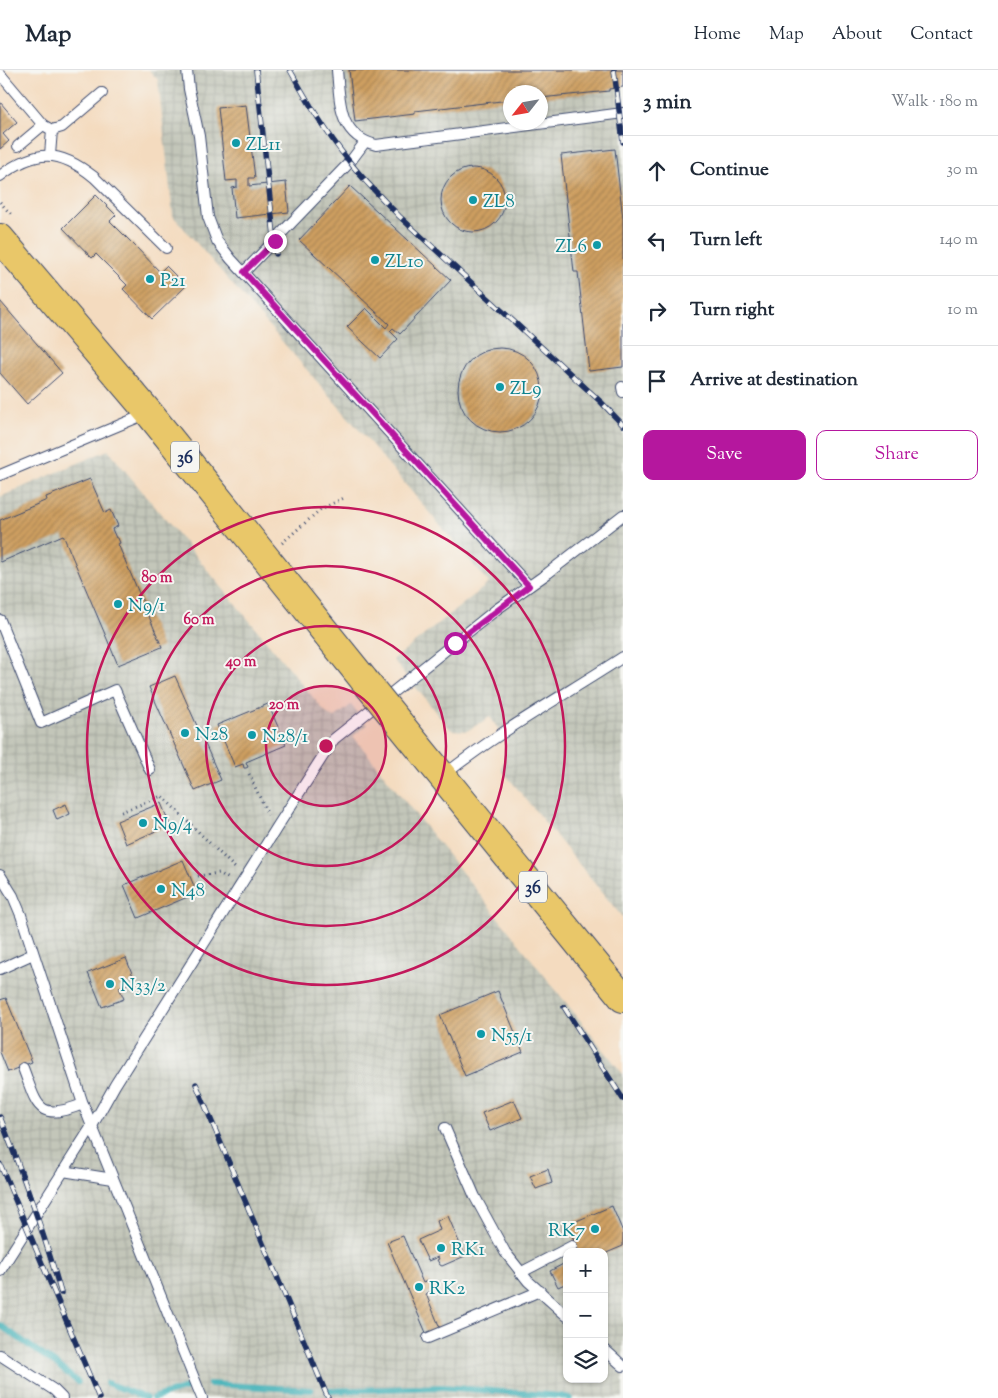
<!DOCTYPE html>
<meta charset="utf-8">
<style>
:root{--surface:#fff;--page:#f6f6f7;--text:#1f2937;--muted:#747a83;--line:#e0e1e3;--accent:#b5179e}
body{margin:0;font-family:"Sorts Mill Goudy",serif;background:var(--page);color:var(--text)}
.controls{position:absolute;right:15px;bottom:15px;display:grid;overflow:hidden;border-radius:10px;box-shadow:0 1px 4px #0004}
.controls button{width:45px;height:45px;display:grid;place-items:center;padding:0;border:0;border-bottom:1px solid var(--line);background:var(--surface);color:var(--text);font:25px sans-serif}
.compass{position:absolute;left:503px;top:15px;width:45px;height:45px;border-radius:50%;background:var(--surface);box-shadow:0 1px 4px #0004;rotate:239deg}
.stop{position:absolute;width:15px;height:15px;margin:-11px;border:4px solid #b5179e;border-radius:50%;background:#fff}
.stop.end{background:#b5179e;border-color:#fff;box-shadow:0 1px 5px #0008}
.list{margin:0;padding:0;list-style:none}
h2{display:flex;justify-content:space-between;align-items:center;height:65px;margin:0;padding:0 20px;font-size:21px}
h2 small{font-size:16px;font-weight:400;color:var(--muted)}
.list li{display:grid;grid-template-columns:32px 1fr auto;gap:15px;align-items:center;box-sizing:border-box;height:70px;padding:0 20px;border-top:1px solid var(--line)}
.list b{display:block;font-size:19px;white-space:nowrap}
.list em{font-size:16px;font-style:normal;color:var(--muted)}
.actions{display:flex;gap:10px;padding:15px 20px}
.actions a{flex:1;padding:11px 0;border:1px solid var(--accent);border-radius:10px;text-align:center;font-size:18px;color:var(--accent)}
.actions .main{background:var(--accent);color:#fff}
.icon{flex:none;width:28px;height:28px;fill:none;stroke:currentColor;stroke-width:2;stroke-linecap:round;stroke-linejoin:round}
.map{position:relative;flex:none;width:623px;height:1328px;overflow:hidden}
header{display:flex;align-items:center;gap:30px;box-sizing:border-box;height:70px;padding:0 25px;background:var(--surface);border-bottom:1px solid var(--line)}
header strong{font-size:24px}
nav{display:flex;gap:28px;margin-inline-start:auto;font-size:18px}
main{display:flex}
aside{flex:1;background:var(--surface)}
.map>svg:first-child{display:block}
.industrial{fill:url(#industrial-grid);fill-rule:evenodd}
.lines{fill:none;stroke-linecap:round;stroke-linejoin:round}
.stream{stroke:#3eafb6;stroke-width:6}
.building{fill:url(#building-hatch)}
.lane-casing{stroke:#3c496d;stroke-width:12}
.primary-casing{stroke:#3c496d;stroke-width:30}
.path{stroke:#3c496d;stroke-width:3;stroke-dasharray:1 4;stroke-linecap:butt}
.lane{stroke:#fff;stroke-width:10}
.primary{stroke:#e9c769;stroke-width:28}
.rail-casing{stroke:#1b2f5e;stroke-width:5.5}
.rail{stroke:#f6f6f2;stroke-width:4;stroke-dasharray:11;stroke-linecap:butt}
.primary-bridge-casing{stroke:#3c496d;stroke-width:30;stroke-linecap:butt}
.primary-bridge{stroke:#e9c769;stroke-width:28}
.route{stroke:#b5179e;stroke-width:6}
.ring{fill:none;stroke:#c2185b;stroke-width:2.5}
.culture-dot{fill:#0f9aa8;stroke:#f6f6f2;stroke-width:2}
.labels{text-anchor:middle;stroke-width:4;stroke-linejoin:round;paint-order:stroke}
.shield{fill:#f6f6f2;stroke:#5d6b8a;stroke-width:1}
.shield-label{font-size:18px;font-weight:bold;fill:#1b2f5e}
.culture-label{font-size:19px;fill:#0d838f;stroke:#f6f6f2;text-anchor:start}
.centre{fill:#c2185b;stroke:#f6f6f2;stroke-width:2.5}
.ring-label{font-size:15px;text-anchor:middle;font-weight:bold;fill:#c2185b;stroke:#f6f6f2;stroke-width:4;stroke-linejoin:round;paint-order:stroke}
</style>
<header>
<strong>Map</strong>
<nav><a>Home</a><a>Map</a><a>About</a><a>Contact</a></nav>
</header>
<main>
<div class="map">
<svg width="623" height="1328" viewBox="0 0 623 1328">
<defs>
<pattern id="industrial-grid" width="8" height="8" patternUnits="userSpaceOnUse" patternTransform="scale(1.25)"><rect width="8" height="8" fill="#c3c6b9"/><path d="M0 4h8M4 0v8" fill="none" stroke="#a7aaa1"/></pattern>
<pattern id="building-hatch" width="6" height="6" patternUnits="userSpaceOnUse" patternTransform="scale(1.25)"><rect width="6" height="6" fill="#ce9f60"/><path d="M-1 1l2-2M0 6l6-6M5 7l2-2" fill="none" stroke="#a68252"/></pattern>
</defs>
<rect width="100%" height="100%" fill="#f6f6f2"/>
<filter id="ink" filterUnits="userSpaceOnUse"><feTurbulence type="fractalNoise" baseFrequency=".02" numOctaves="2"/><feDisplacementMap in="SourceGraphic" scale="10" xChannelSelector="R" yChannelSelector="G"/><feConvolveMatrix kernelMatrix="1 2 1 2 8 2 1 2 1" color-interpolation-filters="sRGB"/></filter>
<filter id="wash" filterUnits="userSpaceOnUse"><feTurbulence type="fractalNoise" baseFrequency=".0096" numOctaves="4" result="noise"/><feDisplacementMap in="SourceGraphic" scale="20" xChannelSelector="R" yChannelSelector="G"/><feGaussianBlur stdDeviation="1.12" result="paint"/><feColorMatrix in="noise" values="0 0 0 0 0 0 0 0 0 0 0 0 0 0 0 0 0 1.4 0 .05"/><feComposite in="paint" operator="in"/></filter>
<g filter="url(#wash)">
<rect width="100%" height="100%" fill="#f4dbbf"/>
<g class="industrial">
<path d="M149,0h474v848l-121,-148 5,-28 -17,-25 -23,14 -16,-1 -58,-70 96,-77 -129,-152 -187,-215 -15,-136zM510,22h30v30h-30z"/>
<path d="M108,380l218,263 8,5 17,-13 16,20 -14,11 270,338v324h-623v-901zM567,1182h37v127h-37z"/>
</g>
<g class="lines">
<g class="stream">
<polyline points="0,1255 57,1295 78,1312"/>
<polyline points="107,1313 146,1328"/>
<polyline points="210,1314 311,1320"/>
<polyline points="329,1321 442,1317 560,1326 570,1328"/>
<polyline points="153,1328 190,1317"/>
</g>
</g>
<g id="blocks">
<g class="building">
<polygon points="349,0 623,0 623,17 609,19 609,21 540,28 540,22 510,22 510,30 415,41 415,44 355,51"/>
<polygon points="0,32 17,52 3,64 9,71 0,79"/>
<polygon points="246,35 255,108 249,108 249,116 286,112 289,142 235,148 232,118 237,117 237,110 226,111 218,38"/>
<polygon points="615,79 623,149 623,297 589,301 578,202 574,202 561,85"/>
<circle cx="473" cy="130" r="32"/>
<polygon points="350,116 451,210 400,264 393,258 390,261 398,269 380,288 347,257 366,238 386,258 389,254 299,170"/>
<polygon points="96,125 116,145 110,151 135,176 160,202 166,196 186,216 152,249 123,219 127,215 96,184 92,188 63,158"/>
<polygon points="0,231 62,303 27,334 0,303"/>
<circle cx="500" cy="320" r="42"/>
<polygon points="90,409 105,443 111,440 118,456 112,459 116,468 118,468 120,473 118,474 162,577 118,595 63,465 1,492 0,490 0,450 47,430 46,427"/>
<polygon points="175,606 221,710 195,721 149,617"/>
<polygon points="268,634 286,675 246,692 248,697 246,698 244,698 243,694 235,697 217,655"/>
<polygon points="161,733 170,755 126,774 117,751"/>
<polygon points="66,734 70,744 57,750 53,740"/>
<polygon points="183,790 197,823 138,848 124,815"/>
<polygon points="126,888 135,911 119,917 124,929 102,937 88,903"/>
<polygon points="498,921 523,982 465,1006 440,945"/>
<polygon points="6,928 32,992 8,1002 0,982 0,930"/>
<polygon points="514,1030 522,1048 490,1061 482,1043"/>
<polygon points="548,1099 552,1113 536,1119 530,1106"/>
<polygon points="612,1136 623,1162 623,1176 604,1184 604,1182 579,1182 567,1155"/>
<polygon points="448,1146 465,1186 442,1196 440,1195 437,1190 439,1189 438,1187 428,1191 418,1170 440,1160 437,1151"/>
<polygon points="403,1166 423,1213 428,1210 433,1220 426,1224 440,1258 427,1265 387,1172"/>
<polygon points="567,1192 567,1213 558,1217 550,1201"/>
</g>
</g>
</g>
<g filter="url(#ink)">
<use href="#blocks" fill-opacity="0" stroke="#3c496d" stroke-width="1"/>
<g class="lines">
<defs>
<g id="lane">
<polyline points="187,0 189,19 199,66 208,147 217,171 231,189 529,516"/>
<path d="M337,0c3,32 1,65 39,75l247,-32"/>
<polyline points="0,4 43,55 52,60 62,57 102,23"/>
<polyline points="18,76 43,55"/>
<polyline points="50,85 52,60"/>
<path d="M0,106c36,-27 59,-27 94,1l72,71"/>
<polyline points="244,202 350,92 365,72"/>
<polyline points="622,317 623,322"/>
<polyline points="0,405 146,344"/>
<polyline points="0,550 41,653 115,620 150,700"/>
<path d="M443,706c56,-45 120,-80 180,-119"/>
<polyline points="0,805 13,826 21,845 83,1034 202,1328"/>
<polyline points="0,899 33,884"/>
<path d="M23,998c15,39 14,54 60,36"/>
<polyline points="445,1058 475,1127 505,1182 528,1211 567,1246"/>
<polyline points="63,1101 113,1109"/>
<polyline points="0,1201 92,1056 115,1015 279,754 334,669 497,539 548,503 623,445"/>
<polyline points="520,1203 572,1176"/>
<polyline points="428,1268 540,1221"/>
<polyline points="604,1279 623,1296"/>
<polyline points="0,1285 54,1320 62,1328"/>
</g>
<g id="primary">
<polyline points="0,168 149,343 364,610"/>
<polyline points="399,653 623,928"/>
</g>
</defs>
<use href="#lane" class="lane-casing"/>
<use href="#primary" class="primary-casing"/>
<g class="path">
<polyline points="0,132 13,147"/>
<polyline points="282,473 321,439 346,427"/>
<polyline points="249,704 268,745"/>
<polyline points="121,742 162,726 235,798"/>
<polyline points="198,806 219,803 229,809"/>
</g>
<use href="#lane" class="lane"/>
<use href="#primary" class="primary"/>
<defs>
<g id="rail">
<polyline points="256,0 276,184"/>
<path d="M290,0c18,32 36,63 59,91 15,20 33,37 50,55l202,186 22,23"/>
<polyline points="614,0 623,72"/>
<polyline points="564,937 623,1029"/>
<polyline points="196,1014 328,1328"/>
<path d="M0,1047c23,58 44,116 61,176"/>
<polyline points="0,1094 99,1328"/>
</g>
</defs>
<use href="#rail" class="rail-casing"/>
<use href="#rail" class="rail"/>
<defs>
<polyline id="primary-bridge" points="364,610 399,653"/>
</defs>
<use href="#primary-bridge" class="primary-bridge-casing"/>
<use href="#primary-bridge" class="primary-bridge"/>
</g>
</g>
<g class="lines" filter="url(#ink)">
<polyline class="route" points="275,171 244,202 529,516 455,573"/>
</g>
<circle cx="326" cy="676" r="60" fill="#c2185b" fill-opacity=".12"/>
<g class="ring">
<circle cx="326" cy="676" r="60"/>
<circle cx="326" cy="676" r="120"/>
<circle cx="326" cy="676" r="180"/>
<circle cx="326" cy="676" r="239"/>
</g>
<g class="culture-dot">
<circle cx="236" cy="73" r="5"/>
<circle cx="473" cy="130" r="5"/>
<circle cx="597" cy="175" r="5"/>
<circle cx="375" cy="190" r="5"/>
<circle cx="150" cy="209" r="5"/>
<circle cx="500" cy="317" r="5"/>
<circle cx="118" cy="534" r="5"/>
<circle cx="185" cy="663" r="5"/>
<circle cx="252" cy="665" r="5"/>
<circle cx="143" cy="753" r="5"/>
<circle cx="161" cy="819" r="5"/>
<circle cx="110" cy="914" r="5"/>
<circle cx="481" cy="964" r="5"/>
<circle cx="595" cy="1159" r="5"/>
<circle cx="441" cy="1178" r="5"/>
<circle cx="419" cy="1217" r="5"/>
</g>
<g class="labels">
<g class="shield">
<rect x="171" y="371.5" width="28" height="31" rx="4"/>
<rect x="519" y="801.5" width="28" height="31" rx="4"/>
</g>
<g class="shield-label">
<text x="185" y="393">36</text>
<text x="533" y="823">36</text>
</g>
<g class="culture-label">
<text x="246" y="80">ZL11</text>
<text x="483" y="137">ZL8</text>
<text x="587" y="182" text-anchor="end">ZL6</text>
<text x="385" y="197">ZL10</text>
<text x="160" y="216">P21</text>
<text x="510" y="324">ZL9</text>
<text x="128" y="541">N9/1</text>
<text x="195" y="670">N28</text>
<text x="262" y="672">N28/1</text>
<text x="153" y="760">N9/4</text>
<text x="171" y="826">N48</text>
<text x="120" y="921">N33/2</text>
<text x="491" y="971">N55/1</text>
<text x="585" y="1166" text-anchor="end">RK7</text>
<text x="451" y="1185">RK1</text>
<text x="429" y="1224">RK2</text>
</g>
</g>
<circle cx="326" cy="676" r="8" class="centre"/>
<g class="ring-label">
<text x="157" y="512">80 m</text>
<text x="199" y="554">60 m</text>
<text x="241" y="596">40 m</text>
<text x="284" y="639">20 m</text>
</g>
</svg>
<div class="controls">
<button>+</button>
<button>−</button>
<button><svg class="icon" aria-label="layers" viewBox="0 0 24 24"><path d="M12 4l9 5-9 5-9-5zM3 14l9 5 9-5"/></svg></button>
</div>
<svg class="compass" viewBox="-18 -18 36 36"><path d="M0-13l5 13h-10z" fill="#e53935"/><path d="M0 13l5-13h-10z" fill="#747a83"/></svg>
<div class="stop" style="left:455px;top:573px"></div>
<div class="stop end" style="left:275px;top:171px"></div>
</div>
<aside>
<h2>3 min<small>Walk · 180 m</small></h2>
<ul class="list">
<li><svg class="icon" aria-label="ahead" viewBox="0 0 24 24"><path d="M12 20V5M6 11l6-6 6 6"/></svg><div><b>Continue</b></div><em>30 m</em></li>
<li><svg class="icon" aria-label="left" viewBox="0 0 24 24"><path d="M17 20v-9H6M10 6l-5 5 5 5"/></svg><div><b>Turn left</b></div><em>140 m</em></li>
<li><svg class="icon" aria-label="right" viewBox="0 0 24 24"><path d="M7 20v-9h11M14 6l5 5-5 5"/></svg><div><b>Turn right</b></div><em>10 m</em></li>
<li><svg class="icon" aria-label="arrive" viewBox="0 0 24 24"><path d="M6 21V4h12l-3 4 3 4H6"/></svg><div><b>Arrive at destination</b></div></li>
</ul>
<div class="actions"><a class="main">Save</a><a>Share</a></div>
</aside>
</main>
